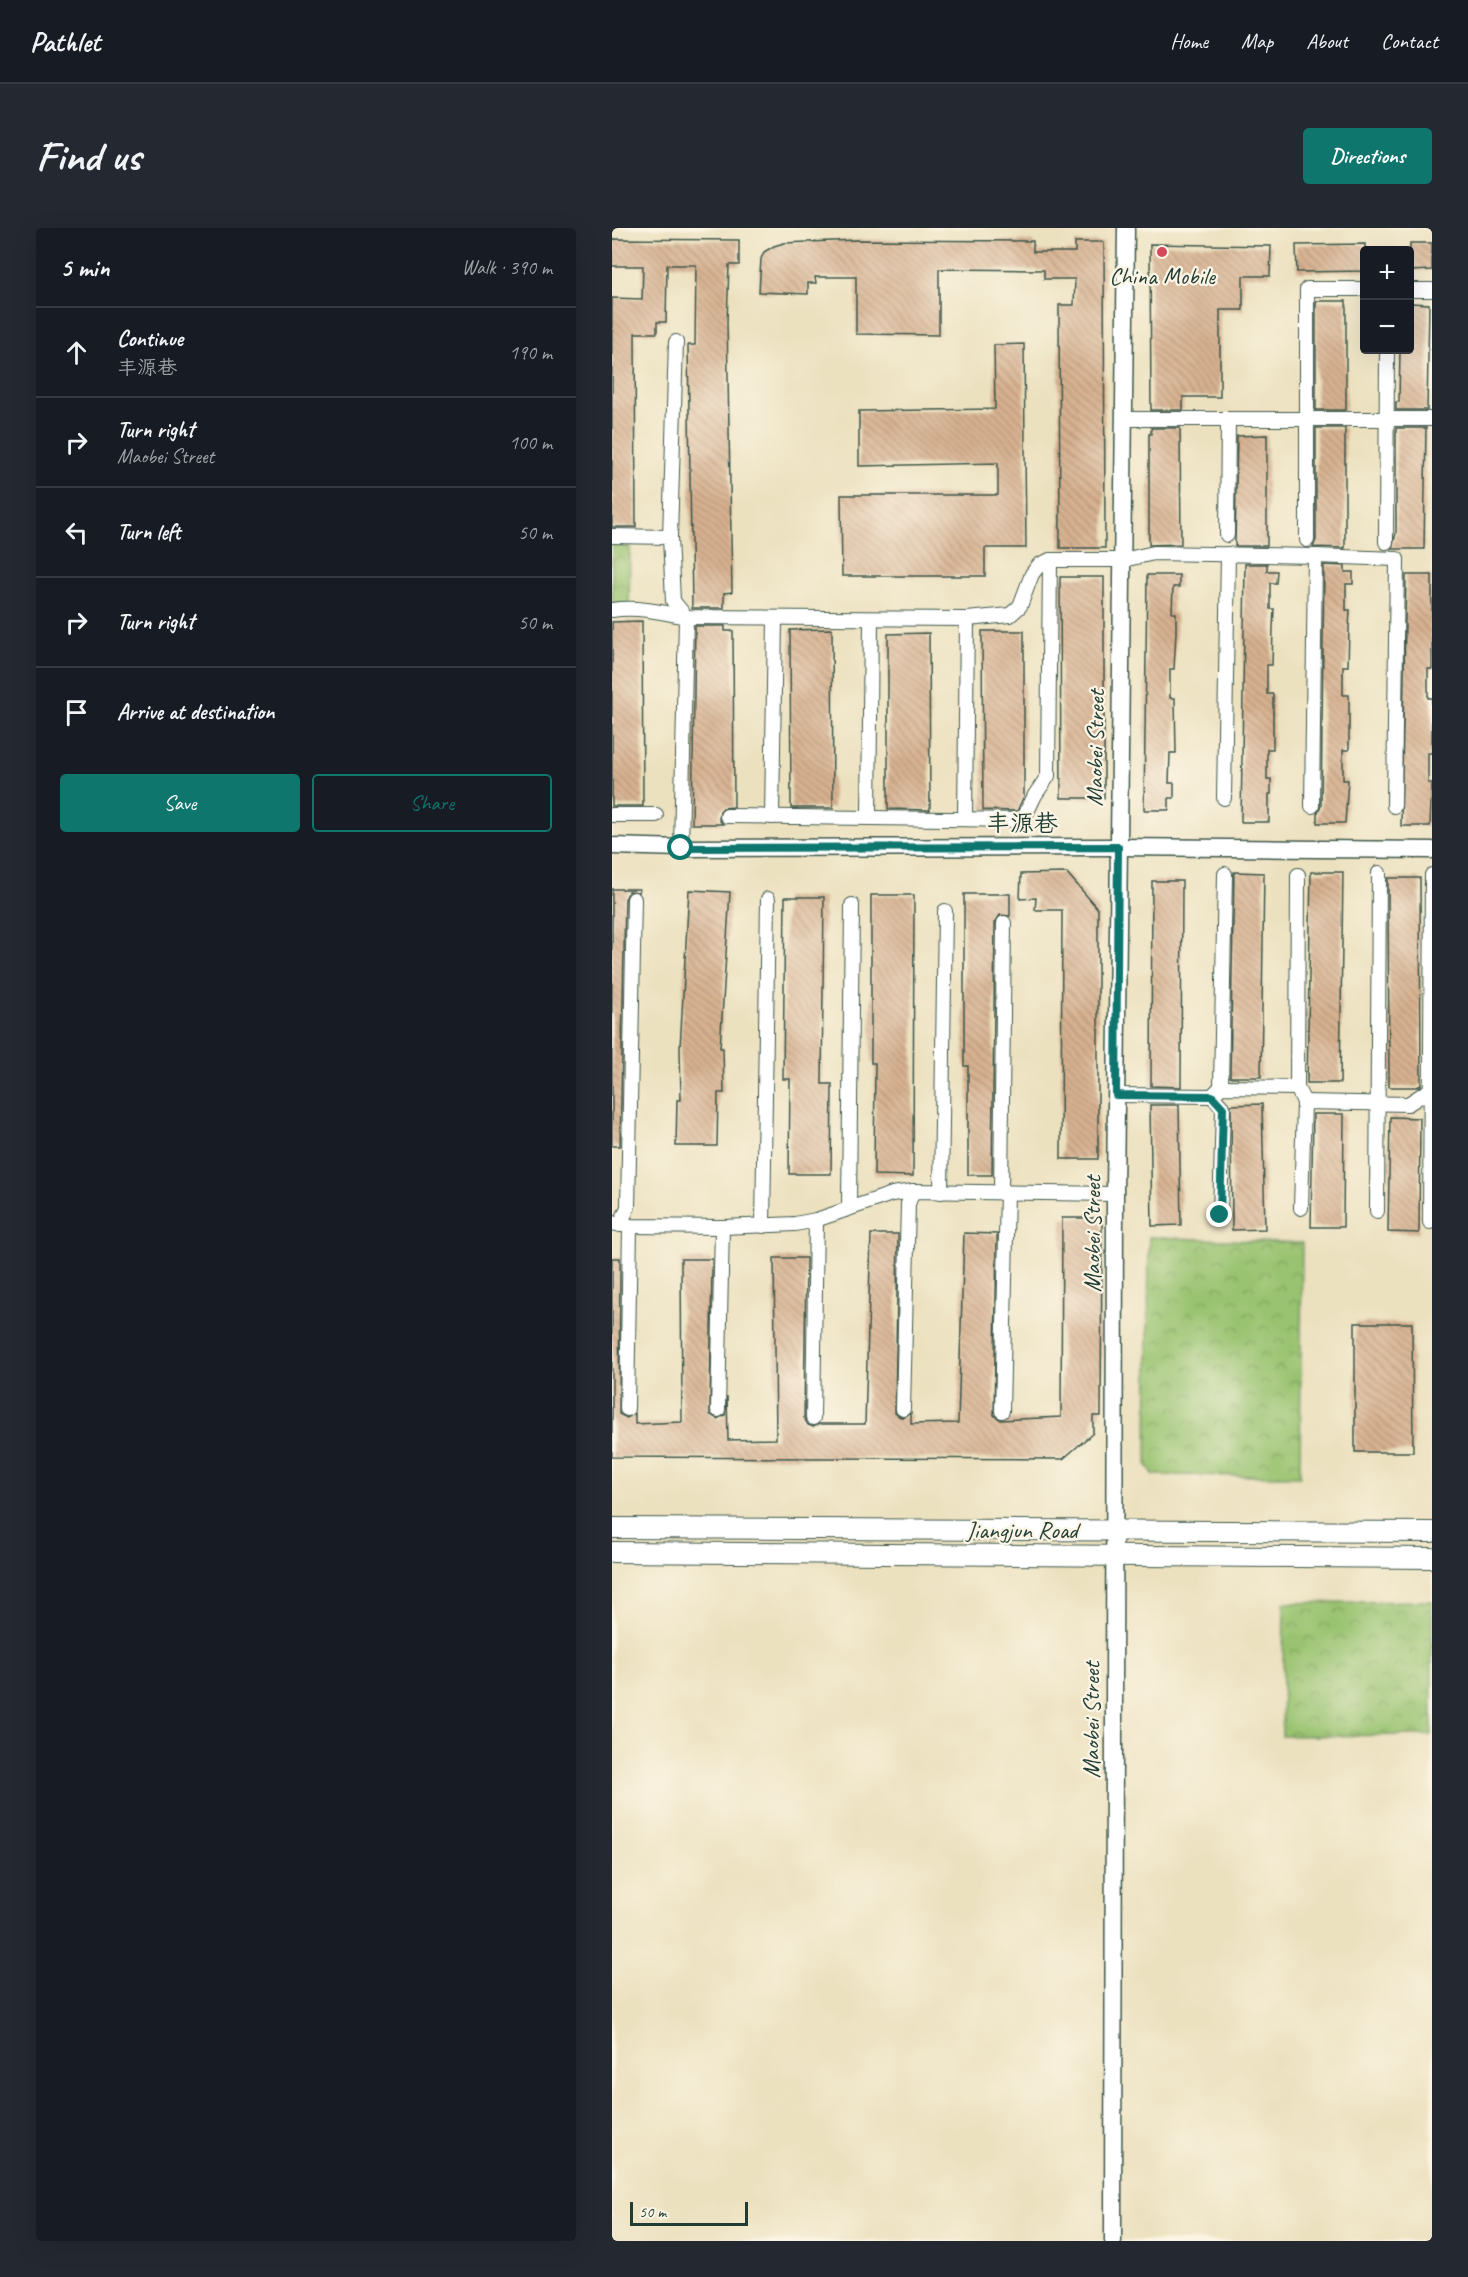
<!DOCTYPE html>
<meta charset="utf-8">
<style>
:root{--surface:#171b24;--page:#242831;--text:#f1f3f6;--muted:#9ea1a6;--line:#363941;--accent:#0f766e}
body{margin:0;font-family:Caveat,"LXGW WenKai TC",sans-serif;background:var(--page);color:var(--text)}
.controls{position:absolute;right:18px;top:18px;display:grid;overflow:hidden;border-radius:6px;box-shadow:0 6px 24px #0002}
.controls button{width:54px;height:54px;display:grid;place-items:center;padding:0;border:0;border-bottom:2px solid var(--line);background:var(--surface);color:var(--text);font:30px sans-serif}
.scale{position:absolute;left:18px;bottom:15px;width:118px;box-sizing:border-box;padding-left:6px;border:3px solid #1f3d34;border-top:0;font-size:16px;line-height:21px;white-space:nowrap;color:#1f3d34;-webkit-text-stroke:4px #fcf5e5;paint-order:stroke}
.stop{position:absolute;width:18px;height:18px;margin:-14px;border:4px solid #0f766e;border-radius:50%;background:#fff}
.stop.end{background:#0f766e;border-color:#fff;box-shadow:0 2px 6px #0008}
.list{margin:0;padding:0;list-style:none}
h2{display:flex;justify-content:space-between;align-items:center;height:78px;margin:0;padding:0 24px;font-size:26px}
h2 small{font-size:20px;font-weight:400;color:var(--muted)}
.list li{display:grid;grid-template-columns:39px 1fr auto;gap:18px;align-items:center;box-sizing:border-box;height:90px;padding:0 24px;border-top:2px solid var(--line)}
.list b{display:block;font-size:22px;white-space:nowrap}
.list p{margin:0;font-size:20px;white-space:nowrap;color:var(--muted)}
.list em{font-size:20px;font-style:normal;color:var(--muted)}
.actions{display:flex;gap:12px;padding:18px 24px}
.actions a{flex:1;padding:14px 0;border:2px solid var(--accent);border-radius:6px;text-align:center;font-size:21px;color:var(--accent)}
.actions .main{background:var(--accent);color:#fff}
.icon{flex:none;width:33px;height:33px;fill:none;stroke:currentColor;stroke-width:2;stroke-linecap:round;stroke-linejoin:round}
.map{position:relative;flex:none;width:820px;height:2013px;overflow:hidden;border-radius:6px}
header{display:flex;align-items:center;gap:36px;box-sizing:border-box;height:84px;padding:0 30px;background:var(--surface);border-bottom:2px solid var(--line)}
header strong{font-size:28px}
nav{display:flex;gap:33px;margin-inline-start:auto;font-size:21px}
.intro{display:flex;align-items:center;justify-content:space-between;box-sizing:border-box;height:144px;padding:0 36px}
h1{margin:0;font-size:42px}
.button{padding:15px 27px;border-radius:6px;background:var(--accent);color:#fff;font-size:21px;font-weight:700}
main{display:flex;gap:36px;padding:0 36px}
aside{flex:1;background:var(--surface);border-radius:6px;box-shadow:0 6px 24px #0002}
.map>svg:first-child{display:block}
.park{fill:url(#park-crowns);stroke:#5c8052;stroke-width:1.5}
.building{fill:url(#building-back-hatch)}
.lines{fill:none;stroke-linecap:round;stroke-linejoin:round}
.minor-casing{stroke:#3e5649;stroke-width:16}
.tertiary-casing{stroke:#3e5649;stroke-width:19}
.secondary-casing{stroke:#3e5649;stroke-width:22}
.minor{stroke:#fff;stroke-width:14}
.tertiary{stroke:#fff;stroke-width:16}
.secondary{stroke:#fff;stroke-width:20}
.route{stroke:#0f766e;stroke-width:8}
.poi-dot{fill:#d1495b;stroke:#fcf5e5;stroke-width:2}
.labels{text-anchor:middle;stroke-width:4.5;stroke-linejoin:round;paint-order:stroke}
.poi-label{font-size:24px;fill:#1f3d34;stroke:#fcf5e5}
.street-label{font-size:24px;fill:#1f3d34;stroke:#fcf5e5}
</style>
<header>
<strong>Pathlet</strong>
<nav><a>Home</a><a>Map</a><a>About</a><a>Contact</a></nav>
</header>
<div class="intro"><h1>Find us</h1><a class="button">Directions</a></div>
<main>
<aside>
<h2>5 min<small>Walk · 390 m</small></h2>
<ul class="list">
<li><svg class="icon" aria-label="ahead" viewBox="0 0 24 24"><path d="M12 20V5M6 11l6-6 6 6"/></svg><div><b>Continue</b><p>丰源巷</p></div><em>190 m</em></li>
<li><svg class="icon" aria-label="right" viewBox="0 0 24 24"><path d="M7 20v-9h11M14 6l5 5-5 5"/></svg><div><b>Turn right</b><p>Maobei Street</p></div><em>100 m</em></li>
<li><svg class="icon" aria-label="left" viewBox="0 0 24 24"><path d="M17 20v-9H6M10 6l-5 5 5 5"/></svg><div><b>Turn left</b></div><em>50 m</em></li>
<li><svg class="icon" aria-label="right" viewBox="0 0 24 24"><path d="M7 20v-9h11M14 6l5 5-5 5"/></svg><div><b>Turn right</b></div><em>50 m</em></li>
<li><svg class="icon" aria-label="arrive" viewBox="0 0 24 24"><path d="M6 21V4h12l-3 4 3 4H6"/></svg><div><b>Arrive at destination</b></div></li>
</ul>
<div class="actions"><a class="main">Save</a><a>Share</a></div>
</aside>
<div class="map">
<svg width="820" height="2013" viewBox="0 0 820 2013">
<defs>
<pattern id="park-crowns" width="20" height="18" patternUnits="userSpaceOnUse" patternTransform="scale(1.5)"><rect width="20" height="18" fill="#99c36f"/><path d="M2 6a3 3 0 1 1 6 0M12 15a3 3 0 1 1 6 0" fill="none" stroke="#7ca05c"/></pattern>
<pattern id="building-back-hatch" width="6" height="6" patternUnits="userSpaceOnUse" patternTransform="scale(1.5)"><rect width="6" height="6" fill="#d8b291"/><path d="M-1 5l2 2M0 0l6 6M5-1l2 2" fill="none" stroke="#af9277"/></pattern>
</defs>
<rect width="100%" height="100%" fill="#fcf5e5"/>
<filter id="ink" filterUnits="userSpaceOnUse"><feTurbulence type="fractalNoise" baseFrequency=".0167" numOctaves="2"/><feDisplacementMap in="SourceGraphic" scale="12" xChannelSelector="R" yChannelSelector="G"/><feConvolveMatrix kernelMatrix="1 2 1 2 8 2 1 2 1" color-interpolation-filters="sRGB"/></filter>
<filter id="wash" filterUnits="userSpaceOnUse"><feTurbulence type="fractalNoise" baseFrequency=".008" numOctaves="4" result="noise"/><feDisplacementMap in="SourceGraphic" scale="24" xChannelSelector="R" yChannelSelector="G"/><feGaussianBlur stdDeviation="1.35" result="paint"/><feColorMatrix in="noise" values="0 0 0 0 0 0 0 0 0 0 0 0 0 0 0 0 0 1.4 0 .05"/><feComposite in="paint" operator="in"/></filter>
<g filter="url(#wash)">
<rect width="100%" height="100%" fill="#ece1bf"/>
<g class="park">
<polygon points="0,317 18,318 17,378 0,377"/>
<polygon points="537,1009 690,1015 688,1248 542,1247 535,1237"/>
<polygon points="820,1373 820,1507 670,1508 672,1375"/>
</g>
<g id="blocks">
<g class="building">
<polygon points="0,11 127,12 127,37 117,37 115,94 120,364 112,365 112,380 80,380 76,117 83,117 84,37 55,37 54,94 45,94 45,105 23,105 24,299 0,299 0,70 30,71 31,38 0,38"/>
<polygon points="245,12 421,13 421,24 463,24 463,14 492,14 493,320 448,320 447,77 462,77 463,51 432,51 432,42 327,41 327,107 244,106 244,49 203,49 204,55 196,55 196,66 147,64 149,31 152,24 162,18 172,15"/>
<polygon points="798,15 820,15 820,42 798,43"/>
<polygon points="538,16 659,18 658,48 631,48 631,82 608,82 608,169 571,169 571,182 539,182"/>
<polygon points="753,16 753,43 685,44 684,17"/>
<rect x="704" y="73" width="30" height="109"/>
<polygon points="798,75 817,76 815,182 784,182 784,174 787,174 788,122 798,122"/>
<polygon points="412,116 414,320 373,320 373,348 230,348 229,267 386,267 386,235 247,238 247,183 383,181 382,117"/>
<polygon points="539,200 568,200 569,316 537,317 537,206 539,206"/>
<polygon points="704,200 733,200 733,320 701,319 704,312"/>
<polygon points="784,200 814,200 812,321 780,321 784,305"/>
<polygon points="655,207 655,318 623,318 625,208"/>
<polygon points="633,336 655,336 655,343 665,343 664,355 658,355 658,381 662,381 661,400 660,437 655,437 655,466 661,466 661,521 655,521 655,551 659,551 659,566 657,566 657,594 629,594"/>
<polygon points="712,337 733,338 733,344 741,344 741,356 734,356 734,382 738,382 737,401 736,438 731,438 731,467 737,467 737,522 731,522 731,552 736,552 733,595 705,595 705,586 709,578"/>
<polygon points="535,347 567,347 567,359 561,359 560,385 564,385 564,404 562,441 558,441 558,470 563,470 564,525 558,525 557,555 562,555 562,570 557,570 557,582 532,582"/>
<polygon points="794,347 820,347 820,441 816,441 816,470 820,470 820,525 816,525 816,555 820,555 818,598 789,598"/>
<polygon points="448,349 492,349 492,570 449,570"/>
<polygon points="30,393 31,578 0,578 0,394"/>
<polygon points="83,398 113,398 113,403 121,403 122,579 111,580 108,583 107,592 111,596 80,596"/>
<polygon points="220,401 221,580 179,580 178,402"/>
<polygon points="370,403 412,403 412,568 405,583 371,582"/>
<polygon points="317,405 318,582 276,581 276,406"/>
<polygon points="622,644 652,645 649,849 618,849"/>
<polygon points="699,644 731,644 728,855 695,855"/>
<polygon points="455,645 486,681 486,931 449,931 450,682 423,682 424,670 408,671 409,646"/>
<polygon points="776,650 808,650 809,857 805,859 777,859"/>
<polygon points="540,653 570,653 569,859 539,858"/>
<polygon points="0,661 27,661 27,664 17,663 13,671 8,918 0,918"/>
<polygon points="77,662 118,664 108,820 111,820 112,865 106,865 105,918 64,918 65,872 69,872 68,820"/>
<polygon points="352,666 398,666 398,688 388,687 383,695 380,947 356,947 356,838 352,838"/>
<polygon points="259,667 302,667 301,948 262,947 263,835 259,835"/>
<polygon points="173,669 212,669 210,856 220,856 219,946 177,946 178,851 171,851"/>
<polygon points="650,876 653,1001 620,1002 619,877"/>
<polygon points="538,877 567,877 569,997 540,998"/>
<polygon points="701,886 732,886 731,999 699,999"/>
<polygon points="778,889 808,890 807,1005 776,1004"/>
<polygon points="450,990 490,990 489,1188 481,1188 481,1205 451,1231 0,1229 0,1030 8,1030 7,1186 15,1190 23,1185 23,1196 70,1194 69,1031 100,1031 98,1186 105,1191 113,1187 115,1168 116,1212 164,1211 162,1030 194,1030 192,1190 196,1197 201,1199 208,1196 253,1196 259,1006 286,1006 283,1185 290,1190 299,1185 299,1196 346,1195 352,1005 385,1006 382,1187 389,1192 449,1189"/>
<polygon points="743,1095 800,1095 801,1224 743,1224"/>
</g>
</g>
</g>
<g filter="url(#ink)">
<use href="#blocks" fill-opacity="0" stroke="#3e5649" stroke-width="1.5"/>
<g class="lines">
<defs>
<g id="minor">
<polyline points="798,62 820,62"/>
<polyline points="512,191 819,191"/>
<polyline points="615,307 616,192"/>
<polyline points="0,308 58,309 61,373 74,389 69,620"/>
<polyline points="58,309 64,114"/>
<polyline points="695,312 695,61 752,61"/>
<polyline points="774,314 775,122"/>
<path d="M0,382c24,-4 50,2 74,7l281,2 43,-4 10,-9 12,-32 7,-9 11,-5h73l31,-7 161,3 82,3 -3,247"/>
<polyline points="612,570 616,326"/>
<polyline points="700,578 703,328"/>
<polyline points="0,587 44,587"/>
<polyline points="115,588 411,592 423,567 436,548 438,332"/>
<polyline points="160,589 163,391"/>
<polyline points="257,589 259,391"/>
<polyline points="353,590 355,391"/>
<polyline points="686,647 685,860 692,874"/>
<polyline points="609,859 613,646"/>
<polyline points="504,867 600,868 609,859 685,860"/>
<polyline points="600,868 611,880 608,987"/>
<polyline points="329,964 333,683"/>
<polyline points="389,965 392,695"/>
<polyline points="237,979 240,677"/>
<polyline points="689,980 692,874 796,876 819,861"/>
<polyline points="765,983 767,645"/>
<polyline points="818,994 820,647"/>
<polyline points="0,995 18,998 110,999 183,996 204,992 280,966 301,963 503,966"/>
<polyline points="8,997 16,979 22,671"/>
<polyline points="151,998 156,671"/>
<polyline points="15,1181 18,998"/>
<polyline points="291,1181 296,976 301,963"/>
<polyline points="106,1182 110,999"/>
<polyline points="390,1183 395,965"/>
<polyline points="201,1190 204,992"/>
</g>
<g id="tertiary">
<polyline points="0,618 69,620 506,619 820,622"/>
<polyline points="501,2013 503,966 514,0"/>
</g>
<g id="secondary">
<polyline points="0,1300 820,1304"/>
<polyline points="0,1324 820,1330"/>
</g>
</defs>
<use href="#minor" class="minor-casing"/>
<use href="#tertiary" class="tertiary-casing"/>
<use href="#secondary" class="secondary-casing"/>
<use href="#minor" class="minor"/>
<use href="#tertiary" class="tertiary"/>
<use href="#secondary" class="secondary"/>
</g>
</g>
<g class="lines" filter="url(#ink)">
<polyline class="route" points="69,620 506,619 504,867 600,868 611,880 608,987"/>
</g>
<circle class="poi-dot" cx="550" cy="24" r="6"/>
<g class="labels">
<g class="poi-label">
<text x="550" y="56">China Mobile</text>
</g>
<g class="street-label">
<text transform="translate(483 520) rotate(-89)" y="8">Maobei Street</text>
<text x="410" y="603">丰源巷</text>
<text transform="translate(480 1006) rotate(-90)" y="8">Maobei Street</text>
<text x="410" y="1310">Jiangjun Road</text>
<text transform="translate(479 1492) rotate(-90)" y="8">Maobei Street</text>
</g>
</g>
</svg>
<div class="controls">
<button>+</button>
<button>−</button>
</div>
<div class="scale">50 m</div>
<div class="stop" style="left:69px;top:620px"></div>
<div class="stop end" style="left:608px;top:987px"></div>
</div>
</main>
